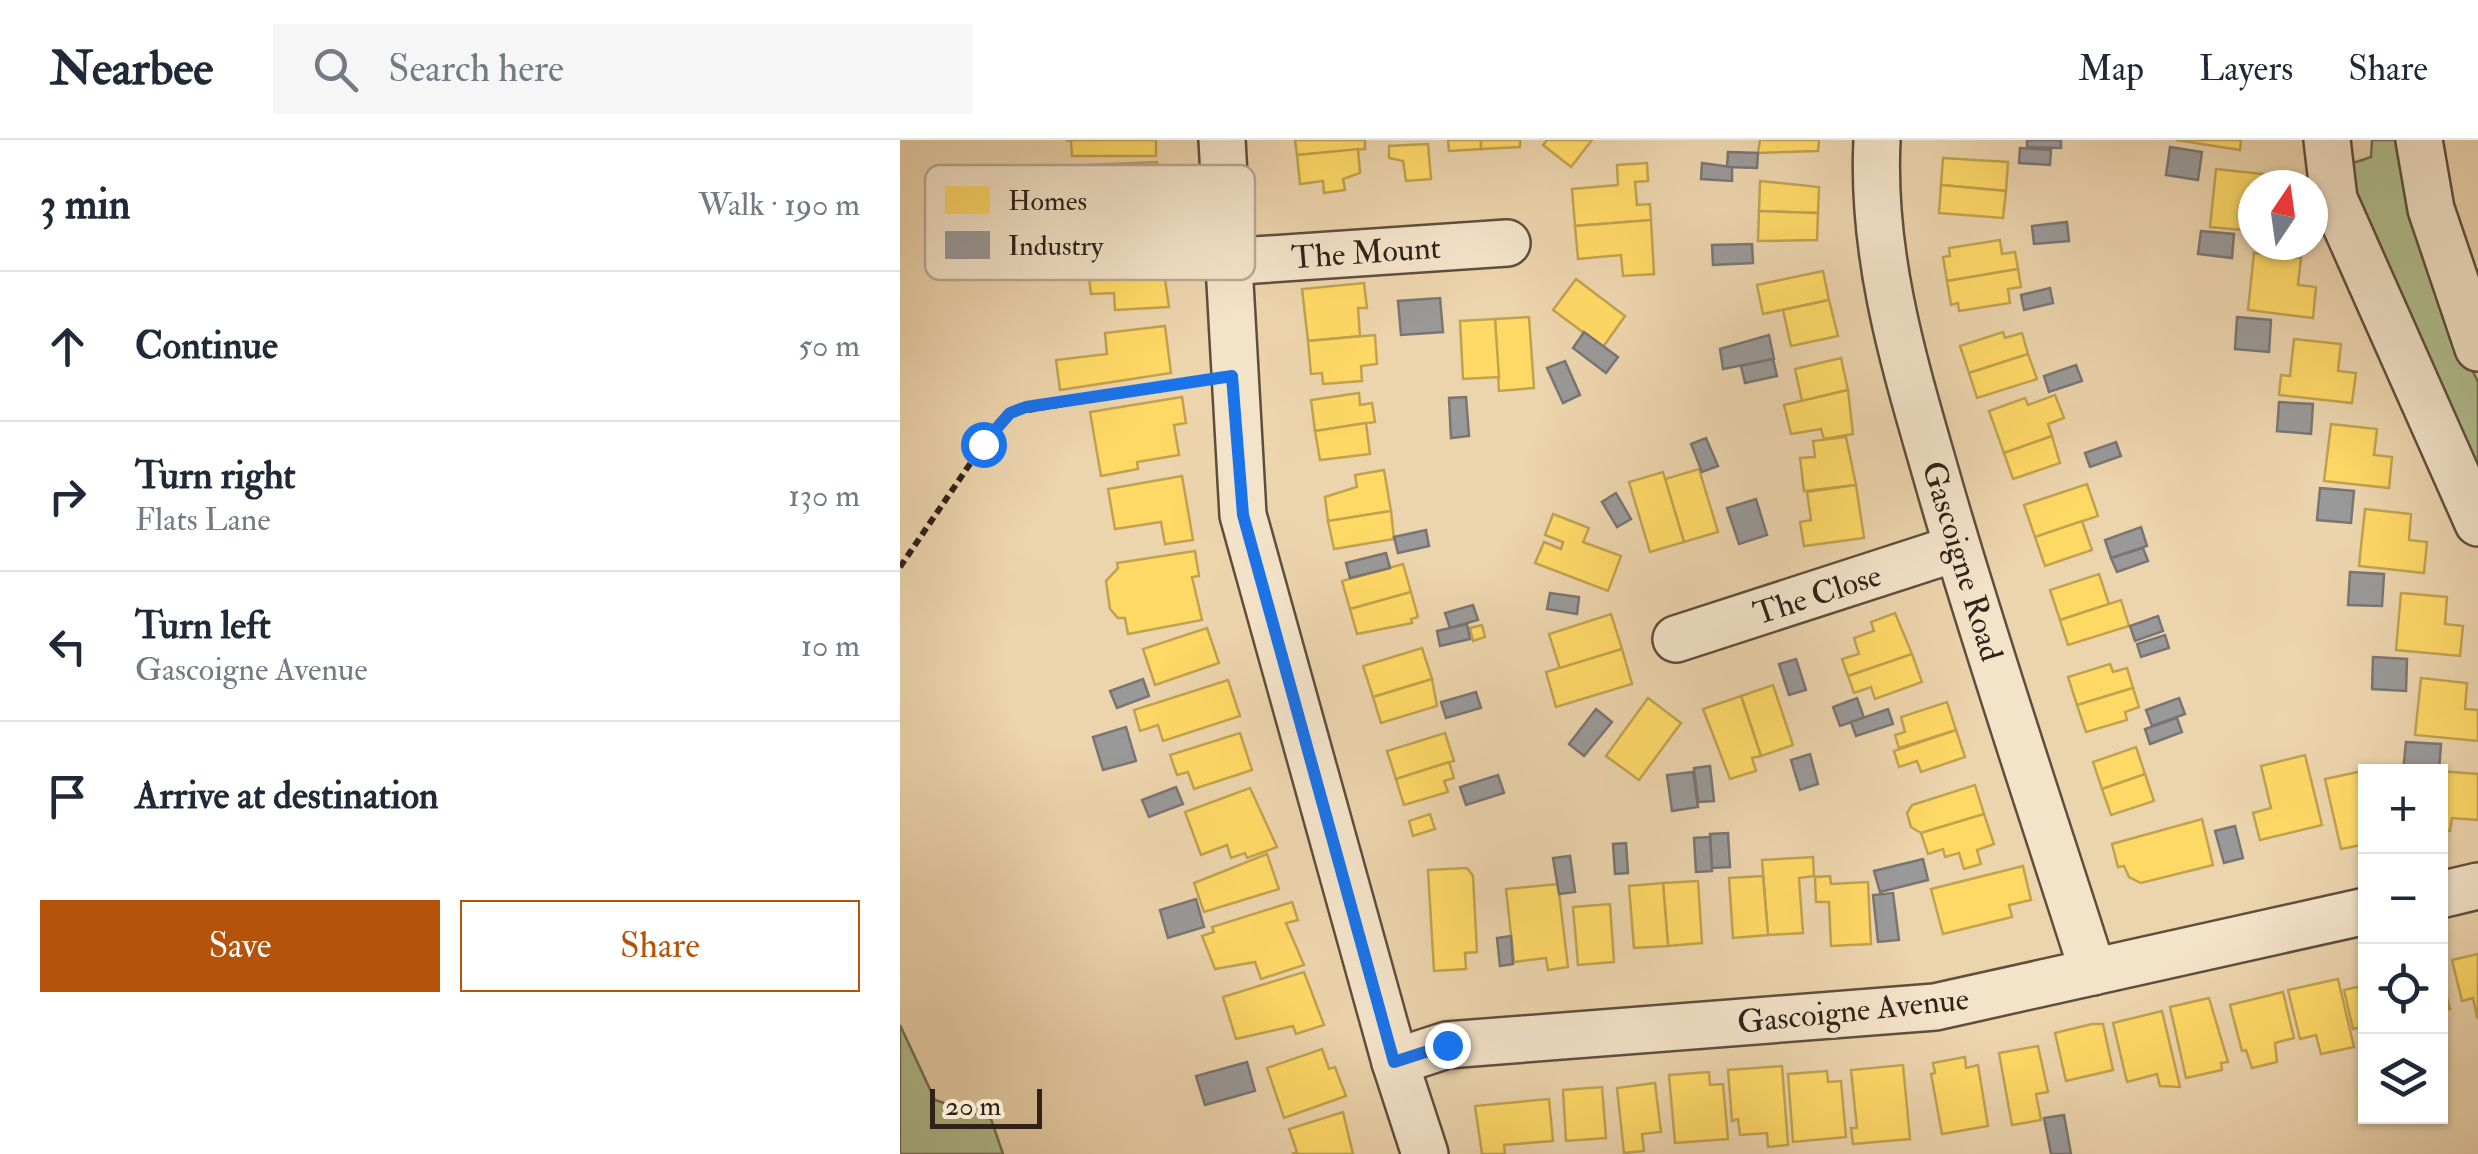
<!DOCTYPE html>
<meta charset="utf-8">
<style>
:root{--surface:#fff;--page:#f6f6f7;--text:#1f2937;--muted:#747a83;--line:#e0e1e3;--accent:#b45309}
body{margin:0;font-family:"IM FELL Double Pica",serif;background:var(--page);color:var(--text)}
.controls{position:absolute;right:30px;bottom:30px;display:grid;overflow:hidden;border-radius:0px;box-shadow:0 2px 8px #0004}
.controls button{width:90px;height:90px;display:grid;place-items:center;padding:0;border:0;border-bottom:2px solid var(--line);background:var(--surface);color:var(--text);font:50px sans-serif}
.compass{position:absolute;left:1338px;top:30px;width:90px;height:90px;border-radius:50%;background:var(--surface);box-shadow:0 2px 8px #0004;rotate:13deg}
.scale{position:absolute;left:30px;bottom:25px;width:112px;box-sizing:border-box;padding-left:10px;border:5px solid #302219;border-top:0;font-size:28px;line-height:35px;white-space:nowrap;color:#302219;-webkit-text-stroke:8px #f3e3c9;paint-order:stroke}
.stop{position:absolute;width:30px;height:30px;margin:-22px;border:8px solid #1a73e8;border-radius:50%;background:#fff}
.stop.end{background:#1a73e8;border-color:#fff;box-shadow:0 2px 10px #0008}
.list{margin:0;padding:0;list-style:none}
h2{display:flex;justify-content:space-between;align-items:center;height:130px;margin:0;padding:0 40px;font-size:42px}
h2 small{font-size:32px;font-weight:400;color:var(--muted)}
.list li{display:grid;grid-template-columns:65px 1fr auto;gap:30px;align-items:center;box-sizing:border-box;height:150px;padding:0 40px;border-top:2px solid var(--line)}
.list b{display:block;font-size:38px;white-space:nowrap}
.list p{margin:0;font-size:32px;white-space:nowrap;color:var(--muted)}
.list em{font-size:32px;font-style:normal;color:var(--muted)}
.actions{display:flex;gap:20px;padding:30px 40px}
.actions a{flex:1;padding:22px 0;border:2px solid var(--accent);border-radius:0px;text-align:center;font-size:35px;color:var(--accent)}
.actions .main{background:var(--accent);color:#fff}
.icon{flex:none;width:55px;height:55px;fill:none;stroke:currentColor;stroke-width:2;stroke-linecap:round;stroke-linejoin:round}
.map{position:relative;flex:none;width:1578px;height:1014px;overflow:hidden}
header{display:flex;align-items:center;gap:60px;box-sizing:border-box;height:140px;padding:0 50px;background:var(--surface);border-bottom:2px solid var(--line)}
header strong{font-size:48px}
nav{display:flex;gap:55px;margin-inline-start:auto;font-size:35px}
.search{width:700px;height:90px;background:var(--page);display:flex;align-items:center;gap:25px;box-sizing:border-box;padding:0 35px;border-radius:0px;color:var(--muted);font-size:38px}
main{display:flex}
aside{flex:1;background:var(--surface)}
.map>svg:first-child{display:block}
.green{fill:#b1be8e;stroke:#707054;stroke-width:2.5}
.homes{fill:#ffd966;stroke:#c1a24f;stroke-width:2.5}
.industry{fill:#999;stroke:#7a7573;stroke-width:2.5}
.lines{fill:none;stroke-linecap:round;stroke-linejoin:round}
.minor-casing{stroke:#5f4e3e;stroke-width:50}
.path{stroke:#302219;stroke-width:6;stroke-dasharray:8 5;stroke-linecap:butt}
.minor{stroke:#f3e3c9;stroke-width:45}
.route{stroke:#1a73e8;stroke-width:12}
.labels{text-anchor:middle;stroke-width:10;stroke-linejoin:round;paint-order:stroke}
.street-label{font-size:32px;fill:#302219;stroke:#f3e3c9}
.key{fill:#f3e3c9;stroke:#b8a994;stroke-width:2.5}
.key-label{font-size:28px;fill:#302219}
</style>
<header>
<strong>Nearbee</strong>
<div class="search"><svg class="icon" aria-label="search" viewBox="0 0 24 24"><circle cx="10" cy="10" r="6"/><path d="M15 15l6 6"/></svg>Search here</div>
<nav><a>Map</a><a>Layers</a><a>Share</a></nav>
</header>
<main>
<aside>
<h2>3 min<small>Walk · 190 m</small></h2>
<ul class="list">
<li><svg class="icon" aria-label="ahead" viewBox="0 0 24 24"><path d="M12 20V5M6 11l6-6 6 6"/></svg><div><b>Continue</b></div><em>50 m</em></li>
<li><svg class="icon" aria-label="right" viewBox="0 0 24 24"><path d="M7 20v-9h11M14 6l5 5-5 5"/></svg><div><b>Turn right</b><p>Flats Lane</p></div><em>130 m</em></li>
<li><svg class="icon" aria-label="left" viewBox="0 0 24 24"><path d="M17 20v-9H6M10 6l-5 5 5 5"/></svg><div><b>Turn left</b><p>Gascoigne Avenue</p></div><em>10 m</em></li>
<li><svg class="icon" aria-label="arrive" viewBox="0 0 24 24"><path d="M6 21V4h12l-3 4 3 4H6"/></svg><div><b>Arrive at destination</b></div></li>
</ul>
<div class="actions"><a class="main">Save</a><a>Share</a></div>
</aside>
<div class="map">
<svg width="1578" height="1014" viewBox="0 0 1578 1014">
<rect width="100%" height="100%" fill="#ecd4ac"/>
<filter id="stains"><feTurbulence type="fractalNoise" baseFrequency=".002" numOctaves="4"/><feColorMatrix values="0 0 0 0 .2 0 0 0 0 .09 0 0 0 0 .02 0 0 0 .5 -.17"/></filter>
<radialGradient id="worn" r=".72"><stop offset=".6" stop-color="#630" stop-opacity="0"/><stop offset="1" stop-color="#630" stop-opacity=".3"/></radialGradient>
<g class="green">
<polygon points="1472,0 1502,0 1548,179 1578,242 1578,331 1454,54 1453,23 1471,17"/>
<polygon points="0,885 35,960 91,979 103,1014 0,1014"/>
</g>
<g class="homes">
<polygon points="166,0 256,0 256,16 172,16 171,1"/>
<polygon points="395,0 465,0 465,9 397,15"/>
<polygon points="548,0 581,0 581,9 549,11"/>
<polygon points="581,0 620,0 620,7 581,9"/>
<polygon points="647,0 692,0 671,27 643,5"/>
<polygon points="860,0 919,0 918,11 858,13"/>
<polygon points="1276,0 1341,0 1340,10"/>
<polygon points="528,4 531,39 506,41 503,21 489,18 489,6"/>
<polygon points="458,9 460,33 443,39 445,50 424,53 423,41 400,44 397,15"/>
<polygon points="1043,18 1108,22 1106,51 1041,45"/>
<polygon points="257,22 259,68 174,72 173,52 159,48 159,31 165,26"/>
<polygon points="747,23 748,41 735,42 737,65 750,64 751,80 675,86 672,49 718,45 717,25"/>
<polygon points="1316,29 1363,34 1361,45 1353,45 1353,91 1310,87"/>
<polygon points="860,41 919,47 918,73 859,71"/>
<polygon points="1041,45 1106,51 1103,78 1039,73"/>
<polygon points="859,71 918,73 917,100 858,101"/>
<polygon points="751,80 754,134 723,136 721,115 678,119 675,86"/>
<polygon points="258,90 269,167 215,170 214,153 191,154 184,95"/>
<polygon points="1100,100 1102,114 1115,112 1118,129 1047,141 1043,117 1050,116 1049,108"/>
<polygon points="1354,113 1401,118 1398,145 1416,147 1413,178 1348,170"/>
<polygon points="1118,129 1121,147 1108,149 1110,163 1059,171 1058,163 1051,165 1047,141"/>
<polygon points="923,131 929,160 863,174 857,145"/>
<polygon points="676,139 725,176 703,207 653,170"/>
<polygon points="464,143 467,168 458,168 460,196 408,201 402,149"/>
<polygon points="929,160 938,196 891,206 883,170"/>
<polygon points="629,177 634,248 599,251 595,179"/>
<polygon points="595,179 599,237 563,239 560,181"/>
<polygon points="265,186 271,233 160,250 156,220 207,214 205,193"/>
<polygon points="1103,192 1105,198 1122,193 1128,214 1069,233 1060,206"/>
<polygon points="475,195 477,224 461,226 462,241 423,244 422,233 411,234 408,201"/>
<polygon points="1394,199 1441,204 1438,231 1456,233 1452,263 1379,255 1381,235 1390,236"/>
<polygon points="1128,214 1137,239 1077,258 1069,233"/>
<polygon points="941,218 948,250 902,261 895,229"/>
<polygon points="948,250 953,294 924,299 921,289 891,294 884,265"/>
<polygon points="459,253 460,265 472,263 475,282 415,291 411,260"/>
<polygon points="1155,255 1164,278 1148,284 1152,296 1104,313 1089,271 1125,258 1128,265"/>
<polygon points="282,257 286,283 274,285 279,315 237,322 238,329 201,336 190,272"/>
<polygon points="466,283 470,314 420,320 415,291"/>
<polygon points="1431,284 1477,289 1474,315 1492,317 1489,348 1424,341"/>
<polygon points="1152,296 1160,323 1113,339 1104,313"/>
<polygon points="946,297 956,345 904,351 900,318 915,317 913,301"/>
<polygon points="799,329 818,392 784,402 765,339"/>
<polygon points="484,330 491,371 428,381 425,357 457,347 455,335"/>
<polygon points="763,332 784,402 750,412 729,342"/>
<polygon points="282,336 293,400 265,404 261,382 215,389 208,349"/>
<polygon points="1187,344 1198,376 1135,397 1124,365"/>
<polygon points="956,345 964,398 904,406 900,382 911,380 907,352"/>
<polygon points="1465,369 1511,374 1509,400 1527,402 1524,433 1459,426"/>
<polygon points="491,371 494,399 434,409 428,381"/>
<polygon points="653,374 689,388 683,402 721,416 708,451 635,423 644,402 661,409 663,402 645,395"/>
<polygon points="1182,381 1192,410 1145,426 1135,397"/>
<polygon points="295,411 299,436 292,437 302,480 228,494 225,478 218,478 210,469 206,441 218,428 217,423"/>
<polygon points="503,424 511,452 450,469 442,441"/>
<polygon points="1199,434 1209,464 1160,480 1150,450"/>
<polygon points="511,452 518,477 511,479 512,483 457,494 450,469"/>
<polygon points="1501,453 1547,457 1545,484 1563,486 1560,516 1496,510"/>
<polygon points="1221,460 1229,486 1168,505 1160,480"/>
<polygon points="995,473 1012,514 948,536 942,519 959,514 954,498 974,491 971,482"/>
<polygon points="711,474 722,509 660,529 649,494"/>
<polygon points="582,485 585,497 573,501 570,488"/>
<polygon points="307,488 319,523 255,545 243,509"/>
<polygon points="522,508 532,539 473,557 463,526"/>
<polygon points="722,509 732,544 656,567 646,532"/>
<polygon points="1012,514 1022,542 975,559 971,547 954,553 948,536"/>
<polygon points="1210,524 1213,532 1227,528 1233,548 1177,565 1168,537"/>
<polygon points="1521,538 1567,543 1565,569 1578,570 1578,601 1515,595"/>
<polygon points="532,539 537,566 481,583 473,557"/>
<polygon points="328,540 340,576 263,601 258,585 240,591 234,570"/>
<polygon points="873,545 893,605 861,616 841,556"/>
<polygon points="1233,548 1239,567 1225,572 1227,580 1186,592 1177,565"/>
<polygon points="841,556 861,616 852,618 856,631 830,639 803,569"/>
<polygon points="748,558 781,583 739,640 706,616"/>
<polygon points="1047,562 1056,590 999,608 995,595 1005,592 1001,577"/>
<polygon points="1056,590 1065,617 1021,632 1017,621 999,627 994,611"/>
<polygon points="340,593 352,630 294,649 288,632 277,635 270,615"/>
<polygon points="545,593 554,621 496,639 487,611"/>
<polygon points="1236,607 1245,634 1202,649 1193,622"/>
<polygon points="1405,615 1422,685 1360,700 1353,673 1371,668 1361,626"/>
<polygon points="549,622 554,638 544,641 548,652 504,665 496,639"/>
<polygon points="1467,630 1466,704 1441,709 1425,639"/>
<polygon points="1525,630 1578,634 1578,680 1552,678 1550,691 1540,690 1540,632"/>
<polygon points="1245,634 1254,661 1211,675 1202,649"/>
<polygon points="1075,645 1084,674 1021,693 1011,687 1007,673 1012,665"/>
<polygon points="350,648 377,707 347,718 345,713 331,718 327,705 301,715 285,672"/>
<polygon points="530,674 535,689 513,696 509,681"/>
<polygon points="1084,674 1094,704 1077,710 1081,724 1064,729 1059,713 1045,717 1043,709 1028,714 1021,693"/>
<polygon points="1302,679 1313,725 1241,743 1229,737 1224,726 1218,727 1212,704"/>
<polygon points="367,714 379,749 304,772 294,743"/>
<polygon points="913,717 914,736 899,738 903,793 868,795 862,720"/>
<polygon points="1123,726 1131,760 1109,765 1112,777 1043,794 1031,749"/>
<polygon points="567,728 573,736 577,812 565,813 566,829 534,831 528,730"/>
<polygon points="863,736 868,795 833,798 829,738"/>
<polygon points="930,736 931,744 968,742 971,804 931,806 929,762 916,762 915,737"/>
<polygon points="798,741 802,803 768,806 763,743"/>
<polygon points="763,743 768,806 734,808 729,746"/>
<polygon points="658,744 668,827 648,830 646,818 614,822 606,749"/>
<polygon points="392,762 398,780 386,783 404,825 361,839 355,822 315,829 302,796 314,792 312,787"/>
<polygon points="710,764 714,822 678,825 673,767"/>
<polygon points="1578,814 1578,876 1577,877 1573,858 1562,861 1552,820"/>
<polygon points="404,832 424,885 396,894 393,886 336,899 323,857"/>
<polygon points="1540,832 1550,869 1540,871"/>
<polygon points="1438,839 1454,907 1421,914 1416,895 1400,899 1388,850"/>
<polygon points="1466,845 1466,886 1453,889 1444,850"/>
<polygon points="1383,852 1394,898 1375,903 1377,922 1352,928 1346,910 1342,911 1330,865"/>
<polygon points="1309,858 1328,922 1321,923 1322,930 1286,938 1270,867"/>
<polygon points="1262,871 1280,947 1260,946 1257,934 1227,942 1213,883"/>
<polygon points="1192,884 1203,884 1213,930 1166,941 1155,893"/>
<polygon points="1138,906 1148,952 1136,954 1141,980 1112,985 1099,913"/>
<polygon points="422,909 429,929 435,927 446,956 384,978 367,928"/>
<polygon points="1065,917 1066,928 1078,925 1088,986 1042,994 1031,934 1035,933 1033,923"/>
<polygon points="1003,925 1010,999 953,1004 951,988 957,988 951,930"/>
<polygon points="882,926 888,1005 868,1007 867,993 840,995 838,979 832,981 828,930"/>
<polygon points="927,931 928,942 941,941 946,997 893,1002 888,934"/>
<polygon points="809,932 810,945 823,944 828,999 775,1003 769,935"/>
<polygon points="755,943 761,992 742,994 744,1011 724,1013 717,948"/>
<polygon points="702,947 706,998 666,1001 663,950"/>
<polygon points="649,959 653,1001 604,1005 605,1014 582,1014 575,966"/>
<polygon points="443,972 453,1014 392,1014 397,1012 389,989"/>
</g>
<g class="industry">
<polygon points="1127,0 1161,0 1161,8 1127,7"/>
<polygon points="1270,7 1302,12 1298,40 1266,35"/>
<polygon points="1120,8 1151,10 1150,25 1119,23"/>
<polygon points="828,12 858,13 857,28 827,27"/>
<polygon points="802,23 832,27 832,41 801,39"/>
<polygon points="1167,82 1169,101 1134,104 1132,86"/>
<polygon points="1301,91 1334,94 1332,118 1298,114"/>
<polygon points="852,104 853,123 813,125 812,105"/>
<polygon points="1150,148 1153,163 1124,170 1121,155"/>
<polygon points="540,158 543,192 501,195 498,161"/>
<polygon points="1337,177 1371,180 1369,212 1335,209"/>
<polygon points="684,192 718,217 706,233 673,208"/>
<polygon points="869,195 874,219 823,229 820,209"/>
<polygon points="873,219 877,236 845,243 841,226"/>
<polygon points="665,221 680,255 663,263 647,228"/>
<polygon points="1176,225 1182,241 1149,252 1144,236"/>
<polygon points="566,257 569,296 551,298 549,258"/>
<polygon points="1379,262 1413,264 1411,294 1377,291"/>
<polygon points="806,298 818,326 802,332 791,304"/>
<polygon points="1216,302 1221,316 1190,327 1185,313"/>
<polygon points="1420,348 1454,351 1451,383 1417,380"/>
<polygon points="716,353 731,379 717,387 702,362"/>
<polygon points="856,359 867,395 839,404 827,368"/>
<polygon points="1241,387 1247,406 1211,418 1205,400"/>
<polygon points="526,390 529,406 498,413 494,397"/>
<polygon points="1243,408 1248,421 1217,432 1211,418"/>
<polygon points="486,413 490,428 450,438 446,423"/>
<polygon points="1450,432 1484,434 1482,466 1448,465"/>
<polygon points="650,453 679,457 677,474 647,469"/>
<polygon points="573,465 578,480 550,488 545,473"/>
<polygon points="1258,476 1263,491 1235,501 1230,486"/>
<polygon points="567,484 570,499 540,506 537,491"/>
<polygon points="1265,495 1269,508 1241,517 1237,504"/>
<polygon points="1473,517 1507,519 1506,551 1472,549"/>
<polygon points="896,519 906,550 889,555 879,524"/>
<polygon points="243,539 249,556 217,568 210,551"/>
<polygon points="576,552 581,568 546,578 541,562"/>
<polygon points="957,558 964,578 940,586 933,567"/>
<polygon points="1279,558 1285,574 1252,586 1246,570"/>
<polygon points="696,569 712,582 684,616 669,604"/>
<polygon points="988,569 993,584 956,596 951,582"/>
<polygon points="1277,578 1282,592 1250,604 1245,589"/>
<polygon points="226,587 236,621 203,630 193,597"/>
<polygon points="1506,602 1541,604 1539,631 1503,632"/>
<polygon points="910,614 918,644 900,650 891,620"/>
<polygon points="810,626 814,661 798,662 794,628"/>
<polygon points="793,632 798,667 772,671 767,635"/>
<polygon points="598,635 604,653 566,665 560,647"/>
<polygon points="276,647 283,664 249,677 242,660"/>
<polygon points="1335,686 1343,718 1324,723 1315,691"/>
<polygon points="828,693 830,727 812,728 810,694"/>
<polygon points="810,697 812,731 796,732 794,698"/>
<polygon points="726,703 728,733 715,734 713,704"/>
<polygon points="670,716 675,752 659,754 653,718"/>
<polygon points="1023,719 1028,740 980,752 974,731"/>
<polygon points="993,753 999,800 978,802 973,755"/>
<polygon points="296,759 304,787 268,798 260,770"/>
<polygon points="611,796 613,824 600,826 597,798"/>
<polygon points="347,922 355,951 305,965 296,936"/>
<polygon points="1164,975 1171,1014 1151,1014 1144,978"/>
</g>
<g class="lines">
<defs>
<g id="minor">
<polyline points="322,0 343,375 495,922 525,1014"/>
<path d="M977,0c-6,122 30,232 63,348 47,163 102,323 153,484"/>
<polyline points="1427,0 1434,59 1578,383"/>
<polyline points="1519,0 1531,69 1578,208"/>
<polyline points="325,122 607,103"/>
<polyline points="776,499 1057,408"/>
<polyline points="1540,755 1578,746"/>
<polyline points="495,922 547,905 1035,867 1466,771"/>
</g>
</defs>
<use href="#minor" class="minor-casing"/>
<polyline class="path" points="0,427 95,287 110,273 296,242"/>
<use href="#minor" class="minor"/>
</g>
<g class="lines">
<polyline class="route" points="83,304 110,273 126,267 332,236 343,375 494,922 547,905"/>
</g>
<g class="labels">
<g class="street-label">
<text transform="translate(466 112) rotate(-4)" y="11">The Mount</text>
<text transform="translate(1063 421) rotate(73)" y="11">Gascoigne Road</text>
<text transform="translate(917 454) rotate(-18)" y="11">The Close</text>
<text transform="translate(953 870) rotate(-6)" y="11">Gascoigne Avenue</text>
</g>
</g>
<rect x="25" y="25" width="330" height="115" rx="15" class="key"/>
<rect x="45" y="46" width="45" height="28" fill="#ffd966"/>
<rect x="45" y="91" width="45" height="28" fill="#999"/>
<g class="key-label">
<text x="108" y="70">Homes</text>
<text x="108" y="115">Industry</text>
</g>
<rect width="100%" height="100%" filter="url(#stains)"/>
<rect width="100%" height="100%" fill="url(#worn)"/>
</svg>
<div class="controls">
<button>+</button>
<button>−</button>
<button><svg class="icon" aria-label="locate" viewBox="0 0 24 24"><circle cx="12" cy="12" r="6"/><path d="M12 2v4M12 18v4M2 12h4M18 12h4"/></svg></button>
<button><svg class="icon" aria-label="layers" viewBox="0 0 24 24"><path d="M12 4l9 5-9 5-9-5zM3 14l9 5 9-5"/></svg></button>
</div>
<svg class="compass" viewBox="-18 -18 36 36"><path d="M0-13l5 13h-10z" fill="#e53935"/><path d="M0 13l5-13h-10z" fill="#747a83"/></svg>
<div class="scale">20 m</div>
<div class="stop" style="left:83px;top:304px"></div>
<div class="stop end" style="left:547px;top:905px"></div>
</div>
</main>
